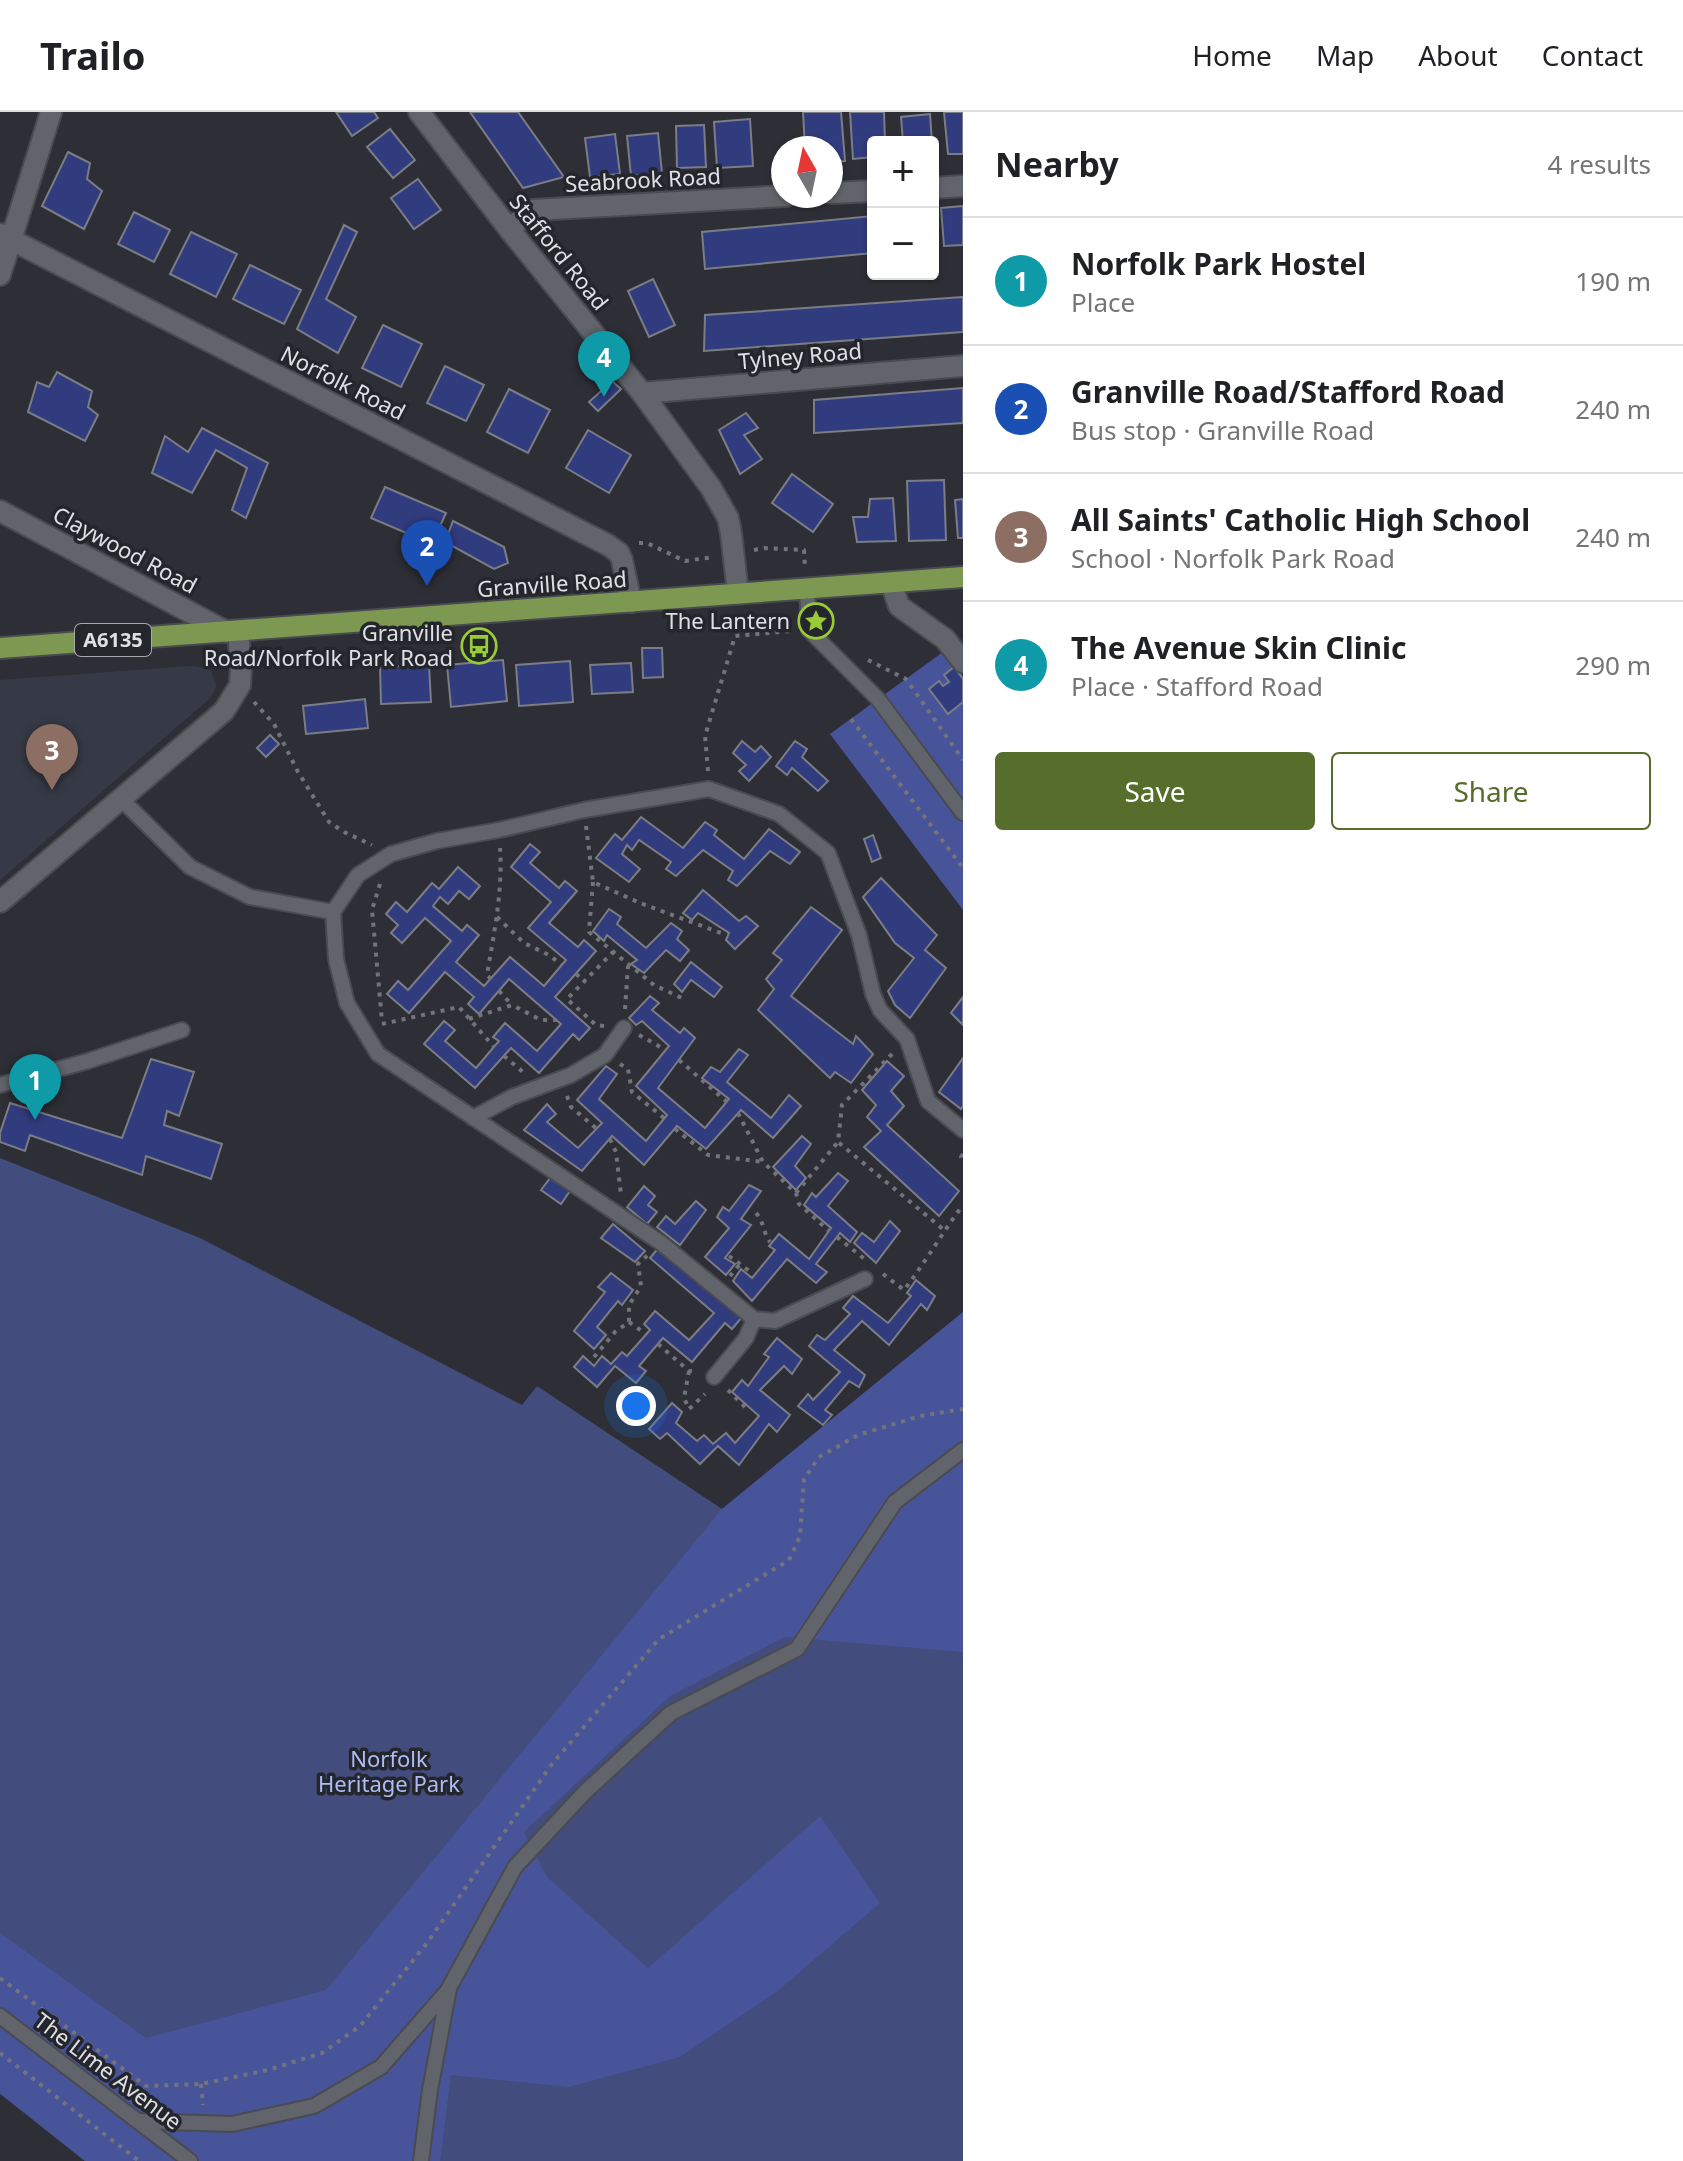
<!DOCTYPE html>
<meta charset="utf-8">
<style>
:root{--surface:#fff;--page:#f2f2f2;--text:#202124;--muted:#757577;--line:#e0e0e0;--accent:#566d2c}
body{margin:0;font-family:"Noto Sans",sans-serif;background:var(--page);color:var(--text)}
.controls{position:absolute;right:24px;top:24px;display:grid;overflow:hidden;border-radius:8px;box-shadow:0 2px 6px #0004}
.controls button{width:72px;height:72px;display:grid;place-items:center;padding:0;border:0;border-bottom:2px solid var(--line);background:var(--surface);color:var(--text);font:40px sans-serif}
.compass{position:absolute;left:771px;top:24px;width:72px;height:72px;border-radius:50%;background:var(--surface);box-shadow:0 2px 6px #0004;rotate:351deg}
.you{position:absolute;left:636px;top:1294px;width:28px;height:28px;margin:-20px;border:6px solid #fff;border-radius:50%;background:#1a73e8;box-shadow:0 0 0 12px #1a73e833}
.badge{display:grid;place-items:center;width:52px;height:52px;border-radius:50%;background:var(--accent);color:#fff;font-size:26px;font-weight:700}
.pin{position:absolute;translate:-50% -66px;filter:drop-shadow(0 2px 4px #0008)}
.pin::after{content:'';position:absolute;top:42px;width:28px;height:24px;background:inherit;clip-path:polygon(0 0,100% 0,50% 100%)}
.list{margin:0;padding:0;list-style:none}
h2{display:flex;justify-content:space-between;align-items:center;height:104px;margin:0;padding:0 32px;font-size:34px}
h2 small{font-size:26px;font-weight:400;color:var(--muted)}
.list li{display:grid;grid-template-columns:52px 1fr auto;gap:24px;align-items:center;box-sizing:border-box;height:128px;padding:0 32px;border-top:2px solid var(--line)}
.list b{display:block;font-size:30px;white-space:nowrap}
.list p{margin:0;font-size:26px;white-space:nowrap;color:var(--muted)}
.list em{font-size:26px;font-style:normal;color:var(--muted)}
.actions{display:flex;gap:16px;padding:24px 32px}
.actions a{flex:1;padding:18px 0;border:2px solid var(--accent);border-radius:8px;text-align:center;font-size:28px;color:var(--accent)}
.actions .main{background:var(--accent);color:#fff}
.map{position:relative;flex:none;width:963px;height:2049px;overflow:hidden}
header{display:flex;align-items:center;gap:48px;box-sizing:border-box;height:112px;padding:0 40px;background:var(--surface);border-bottom:2px solid var(--line)}
header strong{font-size:38px}
nav{display:flex;gap:44px;margin-inline-start:auto;font-size:28px}
main{display:flex}
aside{flex:1;background:var(--surface)}
.map>svg:first-child{display:block}
.built{fill:#363a46}
.green{fill:#424c7d}
.forest{fill:#47549a}
.building{fill:#313c7f;stroke:#7b7d84;stroke-width:2}
.lines{fill:none;stroke-linecap:round;stroke-linejoin:round}
.lane-casing{stroke:#4a4b51;stroke-width:18}
.street-casing{stroke:#4a4b51;stroke-width:24}
.primary-casing{stroke:#4a4b51;stroke-width:24}
.path{stroke:#73747b;stroke-width:4;stroke-dasharray:4 6;stroke-linecap:butt}
.lane{stroke:#62646b;stroke-width:14}
.street{stroke:#62646b;stroke-width:20}
.primary{stroke:#7d9951;stroke-width:20}
.labels{text-anchor:middle;stroke-width:7;stroke-linejoin:round;paint-order:stroke}
.shield{fill:#24262c;stroke:#a7a8ae;stroke-width:2}
.shield-label{font-size:20px;font-weight:bold;fill:#dfe0e5}
.street-label{font-size:22px;fill:#dfe0e5;stroke:#24262c}
.poi-label{font-size:22px;fill:#dfe0e5;stroke:#24262c;text-anchor:end}
.park-label{font-size:22px;fill:#adbcf7;stroke:#24262c}
</style>
<header>
<strong>Trailo</strong>
<nav><a>Home</a><a>Map</a><a>About</a><a>Contact</a></nav>
</header>
<main>
<div class="map">
<svg width="963" height="2049" viewBox="0 0 963 2049">
<rect width="100%" height="100%" fill="#2e2f36"/>
<polygon class="built" points="190,554 207,556 211,559 216,573 215,579 208,588 0,768 0,568"/>
<polygon class="green" points="0,1046 200,1126 522,1293 537,1274 722,1397 963,1200 963,2049 85,2049 0,1982"/>
<g class="forest">
<polygon points="943,540 963,564 963,798 830,622"/>
<polygon points="963,1200 963,1540 785,1525 670,1584 524,1720 547,1765 648,1856 820,1704 880,1791 779,1878 680,1945 569,1975 451,1963 440,2049 85,2049 0,1981 0,1821 146,1926 326,1878 722,1397"/>
</g>
<g class="building">
<polygon points="336,0 374,0 378,6 352,24"/>
<polygon points="470,0 518,0 564,65 523,76"/>
<polygon points="803,0 841,0 845,49 831,50 831,36 805,36"/>
<polygon points="850,0 884,0 885,30 873,30 873,45 853,47"/>
<polygon points="944,0 963,0 963,42 948,42"/>
<polygon points="930,2 932,30 903,30 901,5"/>
<polygon points="750,7 753,54 717,56 714,10"/>
<polygon points="704,13 706,55 677,56 676,14"/>
<polygon points="390,17 415,48 393,66 367,35"/>
<polygon points="658,21 662,61 631,64 627,24"/>
<polygon points="615,22 620,62 590,65 585,26"/>
<polygon points="68,40 90,51 87,67 102,79 84,117 42,94"/>
<polygon points="418,67 441,98 414,117 391,86"/>
<polygon points="963,94 963,133 944,134 941,96"/>
<polygon points="134,100 170,118 154,150 118,132"/>
<polygon points="873,104 873,141 705,157 702,120"/>
<polygon points="344,113 357,120 326,187 356,205 338,241 297,217"/>
<polygon points="191,120 237,142 216,185 170,162"/>
<polygon points="250,153 301,178 284,212 233,187"/>
<polygon points="653,167 675,213 649,225 628,179"/>
<polygon points="963,185 963,220 704,239 705,203"/>
<polygon points="383,213 422,232 401,275 362,256"/>
<polygon points="445,254 484,273 466,309 427,291"/>
<polygon points="57,260 92,279 88,295 98,303 85,329 28,300 37,270 49,275"/>
<polygon points="612,269 621,277 598,299 589,290"/>
<polygon points="963,276 963,311 814,321 814,288"/>
<polygon points="509,277 550,298 528,341 487,320"/>
<polygon points="746,301 758,316 744,323 762,347 740,362 719,318"/>
<polygon points="202,316 268,351 246,406 232,398 247,356 216,338 192,381 152,361 165,324 188,340"/>
<polygon points="588,318 631,343 609,381 566,356"/>
<polygon points="792,362 833,392 813,420 772,391"/>
<polygon points="944,368 946,428 909,429 907,369"/>
<polygon points="385,375 446,401 432,432 371,406"/>
<polygon points="893,386 896,429 857,430 853,405 868,405 870,387"/>
<polygon points="963,387 963,426 958,426 955,388"/>
<polygon points="453,409 504,435 508,451 494,457 445,430"/>
<polygon points="642,536 662,536 663,565 643,566"/>
<polygon points="503,548 507,589 451,595 447,553"/>
<polygon points="570,549 573,590 519,594 516,553"/>
<polygon points="631,551 633,580 592,582 590,553"/>
<polygon points="429,553 431,590 381,592 380,555"/>
<polygon points="954,555 963,567 963,590 948,602 929,577 939,569 943,574 949,570 944,563"/>
<polygon points="365,587 368,616 306,622 303,594"/>
<polygon points="270,623 279,632 266,645 257,636"/>
<polygon points="742,629 755,640 761,634 771,645 749,669 739,659 746,653 733,641"/>
<polygon points="795,629 807,637 802,645 828,669 818,679 792,656 787,663 776,654"/>
<polygon points="641,705 683,736 705,710 717,718 714,723 744,747 769,717 800,740 790,752 770,739 737,774 728,768 733,759 703,738 676,764 666,757 671,750 639,728 632,738 627,733 622,742 640,757 629,770 596,746 615,722 622,728"/>
<polygon points="873,723 881,746 872,750 864,727"/>
<polygon points="530,732 540,740 530,751 559,776 565,769 577,779 549,811 578,835 584,828 596,839 555,885 590,916 579,928 573,922 539,961 511,936 475,976 424,932 444,909 455,918 445,929 476,956 499,929 493,925 505,911 537,939 561,912 509,867 479,902 468,892 474,885 445,860 409,901 387,882 398,869 408,878 451,829 425,806 402,831 391,821 398,813 386,802 396,790 407,800 432,771 439,777 458,755 480,774 469,787 459,779 448,792 440,785 433,794 462,819 467,813 479,823 456,850 484,874 510,845 544,874 566,848 528,816 551,790 511,755"/>
<polygon points="881,766 937,823 925,838 946,856 910,906 895,893 888,879 914,846 895,831 863,785"/>
<polygon points="703,778 739,809 746,804 758,814 735,837 726,828 729,821 698,801 692,808 683,801"/>
<polygon points="811,795 842,818 791,884 853,932 856,924 873,942 851,971 835,960 830,966 758,898 774,877 766,867 782,848 773,841"/>
<polygon points="609,797 621,805 617,812 646,836 671,811 682,819 677,827 689,838 680,849 666,838 644,861 631,852 637,848 607,823 604,829 593,819"/>
<polygon points="691,850 722,875 714,885 691,868 682,880 674,872"/>
<polygon points="650,884 659,891 652,898 680,921 684,916 695,926 658,976 705,1016 729,987 702,966 711,955 720,960 739,937 748,943 727,970 771,1006 789,983 801,994 773,1026 741,998 706,1037 677,1014 644,1053 612,1024 582,1059 524,1018 547,992 556,1002 547,1010 578,1036 602,1011 577,988 606,954 617,962 599,987 646,1029 667,1003 636,974 669,934 642,909 636,913 629,906"/>
<polygon points="963,885 963,913 951,901"/>
<polygon points="963,946 963,994 961,997 939,980"/>
<polygon points="151,947 194,960 179,1004 167,999 164,1013 222,1032 211,1067 146,1044 142,1063 30,1023 25,1039 0,1030 0,1021 10,991 122,1026"/>
<polygon points="887,949 904,964 891,979 904,994 887,1013 959,1079 939,1104 864,1035 881,1019 867,1005 876,993 862,978"/>
<polygon points="802,1024 811,1032 795,1054 806,1066 796,1078 773,1055"/>
<polygon points="838,1061 848,1069 828,1094 857,1120 850,1130 840,1121 816,1152 827,1160 816,1171 787,1147 752,1189 733,1169 741,1157 752,1166 775,1138 769,1134 779,1122 809,1147 831,1116 804,1093 812,1081 816,1085"/>
<polygon points="551,1065 570,1079 561,1092 541,1078"/>
<polygon points="749,1073 761,1079 741,1107 751,1113 725,1146 735,1152 726,1163 705,1145 729,1116 717,1105 723,1095 729,1099"/>
<polygon points="644,1074 655,1084 648,1093 657,1100 647,1112 627,1095"/>
<polygon points="696,1089 706,1098 680,1133 657,1115 666,1104 675,1112"/>
<polygon points="890,1109 900,1119 876,1151 854,1131 862,1121 874,1130"/>
<polygon points="613,1112 645,1139 635,1150 601,1126"/>
<polygon points="660,1134 742,1205 732,1217 725,1211 692,1250 663,1226 639,1254 646,1259 636,1271 615,1254 597,1275 574,1255 583,1244 594,1254 602,1244 611,1252 622,1240 627,1244 650,1218 644,1212 655,1199 689,1228 714,1201 650,1146"/>
<polygon points="611,1161 633,1178 622,1193 618,1189 597,1215 606,1223 594,1237 574,1219 605,1180 598,1175"/>
<polygon points="916,1168 935,1184 927,1198 921,1192 889,1233 862,1209 834,1238 865,1263 859,1275 849,1269 825,1298 832,1303 823,1313 798,1294 808,1282 813,1288 840,1260 809,1234 817,1223 825,1228 850,1202 843,1196 853,1184 888,1211 911,1184 907,1181"/>
<polygon points="777,1226 802,1247 792,1262 784,1254 760,1278 790,1303 777,1320 769,1312 739,1353 718,1334 700,1352 667,1321 660,1327 649,1317 672,1291 682,1300 676,1311 697,1329 704,1323 713,1332 726,1321 735,1331 759,1304 732,1280 742,1268 748,1274 769,1245 764,1242"/>
</g>
<g class="lines">
<defs>
<g id="lane">
<polyline points="807,477 809,518 878,587 963,701"/>
<polyline points="121,687 190,755 250,785 333,800"/>
<polyline points="0,973 88,949 182,918"/>
<polyline points="473,1006 512,985 571,963 605,943 624,916"/>
<polyline points="865,1167 775,1209 754,1207 661,1131 378,942 347,891 336,847 333,800 358,763 391,742 437,729 499,718 584,698 709,677 779,702 828,741 859,823 873,882 880,898 907,927 928,989 963,1018"/>
<polyline points="714,1265 746,1226 754,1207"/>
<polyline points="0,1904 190,2049"/>
<polyline points="138,2009 232,2012 314,1994 381,1955 449,1877"/>
<polyline points="421,2049 430,1978 449,1876 515,1755 585,1680 671,1601 797,1537 895,1390 963,1338"/>
</g>
<g id="street">
<polyline points="419,0 509,117 642,281 711,376 728,406 731,421 738,481"/>
<polyline points="933,76 963,74"/>
<polyline points="831,81 873,79"/>
<polyline points="509,117 533,98 786,84"/>
<polyline points="0,122 608,433 619,441 622,448 631,490"/>
<polyline points="0,163 51,0"/>
<polyline points="642,281 963,254"/>
<polyline points="0,399 227,520"/>
<polyline points="891,471 899,494 945,527 963,550"/>
<polyline points="0,790 224,599 240,573 241,556 238,519"/>
</g>
<polyline id="primary" points="0,536 963,465"/>
</defs>
<use href="#lane" class="lane-casing"/>
<use href="#street" class="street-casing"/>
<use href="#primary" class="primary-casing"/>
<g class="path">
<polyline points="639,431 647,431 685,449 714,445"/>
<polyline points="754,438 765,436 804,438 805,455"/>
<polyline points="868,548 906,567 963,648"/>
<polyline points="254,590 274,612 298,660 329,710 344,720 372,733"/>
<polyline points="851,607 963,756"/>
<polyline points="708,659 705,624 735,524 791,519"/>
<polyline points="586,714 593,770 640,791 721,821"/>
<polyline points="593,770 589,820 654,873 686,888"/>
<polyline points="380,772 372,798 382,909"/>
<polyline points="497,805 524,831 549,843 562,853"/>
<polyline points="576,862 585,869"/>
<path d="M491,867l-4,-4c7,-42 16,-85 13,-127"/>
<polyline points="499,879 512,893"/>
<polyline points="625,897 628,854"/>
<polyline points="469,907 512,893 541,908 557,908"/>
<polyline points="382,912 459,895 494,935"/>
<polyline points="604,914 596,913 567,887 613,840"/>
<polyline points="639,923 666,938"/>
<polyline points="892,942 842,993 838,1030 944,1118"/>
<polyline points="504,944 523,960"/>
<polyline points="679,948 727,990"/>
<polyline points="620,952 628,957 632,980 664,1006"/>
<polyline points="567,984 571,995 597,1017"/>
<polyline points="738,1001 763,1050 796,1081 799,1092 829,1119"/>
<polyline points="675,1017 708,1043 763,1050"/>
<polyline points="610,1027 616,1040 621,1083"/>
<polyline points="963,1042 961,1045 963,1048"/>
<polyline points="796,1081 838,1030"/>
<path d="M756,1101c8,8 7,20 14,29"/>
<polyline points="837,1125 867,1149"/>
<polyline points="729,1144 752,1161"/>
<path d="M883,1162l21,16c21,-27 38,-57 59,-85"/>
<polyline points="730,1164 740,1152"/>
<polyline points="629,1210 646,1222"/>
<polyline points="658,1232 689,1259 697,1260"/>
<polyline points="594,1245 615,1220 629,1210 629,1193 641,1174 638,1152 648,1143"/>
<polyline points="689,1259 684,1286 689,1297 705,1282"/>
<polyline points="728,1278 746,1296"/>
<polyline points="0,1866 146,1974 201,1972 268,1958 322,1941 360,1914 427,1831 552,1652 659,1527 789,1448 800,1424 804,1367 819,1345 858,1323 920,1304 963,1297"/>
<polyline points="0,1941 139,2049"/>
<polyline points="201,1972 203,1993"/>
</g>
<use href="#lane" class="lane"/>
<use href="#street" class="street"/>
<use href="#primary" class="primary"/>
</g>
<defs>
<symbol id="sight-ring" viewBox="-11 -11 22 22"><circle r="9.5" fill="#24262c" stroke="#99cb36" stroke-width="1.5"/><path d="M0-6L1.8-2.2L6-1.7L2.9 1.2L3.7 5.4L0 3.3L-3.7 5.4L-2.9 1.2L-6-1.7L-1.8-2.2Z" fill="#99cb36"/></symbol>
<symbol id="bus-ring" viewBox="-11 -11 22 22"><circle r="9.5" fill="#24262c" stroke="#99cb36" stroke-width="1.5"/><path d="M-5-6H5V4H4V6H2V4H-2V6H-4V4H-5ZM-3.5-4V0h7V-4ZM-3.5 1.2v1.5H-2V1.2ZM2 1.2v1.5H3.5V1.2Z" fill="#99cb36"/></symbol>
</defs>
<g fill-rule="evenodd">
<use href="#sight-ring" x="796" y="489" width="40" height="40"/>
<use href="#bus-ring" x="459" y="514" width="40" height="40"/>
</g>
<g class="labels">
<rect class="shield" x="75" y="512" width="76" height="32" rx="6"/>
<g class="shield-label">
<text x="113" y="535">A6135</text>
</g>
<g class="street-label">
<text transform="translate(643 68) rotate(-3)" y="8">Seabrook Road</text>
<text transform="translate(559 140) rotate(51)" y="8">Stafford Road</text>
<text transform="translate(800 244) rotate(-5)" y="8">Tylney Road</text>
<text transform="translate(343 271) rotate(27)" y="8">Norfolk Road</text>
<text transform="translate(125 438) rotate(28)" y="8">Claywood Road</text>
<text transform="translate(552 472) rotate(-4)" y="8">Granville Road</text>
<text transform="translate(108 1959) rotate(37)" y="8">The Lime Avenue</text>
</g>
<g class="poi-label">
<text x="790" y="517">The Lantern</text>
<text x="453" y="529">Granville<tspan x="453" dy="25">Road/Norfolk Park Road</tspan></text>
</g>
<g class="park-label">
<text x="389" y="1655">Norfolk<tspan x="389" dy="25">Heritage Park</tspan></text>
</g>
</g>
</svg>
<div class="controls">
<button>+</button>
<button>−</button>
</div>
<svg class="compass" viewBox="-18 -18 36 36"><path d="M0-13l5 13h-10z" fill="#e53935"/><path d="M0 13l5-13h-10z" fill="#757577"/></svg>
<div class="you"></div>
<div class="pin badge" style="left:35px;top:1008px;background:#0f9aa8">1</div>
<div class="pin badge" style="left:427px;top:474px;background:#1a4fb4">2</div>
<div class="pin badge" style="left:52px;top:678px;background:#8d6e63">3</div>
<div class="pin badge" style="left:604px;top:285px;background:#0f9aa8">4</div>
</div>
<aside>
<h2>Nearby<small>4 results</small></h2>
<ul class="list">
<li><span class="badge" style="background:#0f9aa8">1</span><div><b>Norfolk Park Hostel</b><p>Place</p></div><em>190 m</em></li>
<li><span class="badge" style="background:#1a4fb4">2</span><div><b>Granville Road/Stafford Road</b><p>Bus stop · Granville Road</p></div><em>240 m</em></li>
<li><span class="badge" style="background:#8d6e63">3</span><div><b>All Saints' Catholic High School</b><p>School · Norfolk Park Road</p></div><em>240 m</em></li>
<li><span class="badge" style="background:#0f9aa8">4</span><div><b>The Avenue Skin Clinic</b><p>Place · Stafford Road</p></div><em>290 m</em></li>
</ul>
<div class="actions"><a class="main">Save</a><a>Share</a></div>
</aside>
</main>
